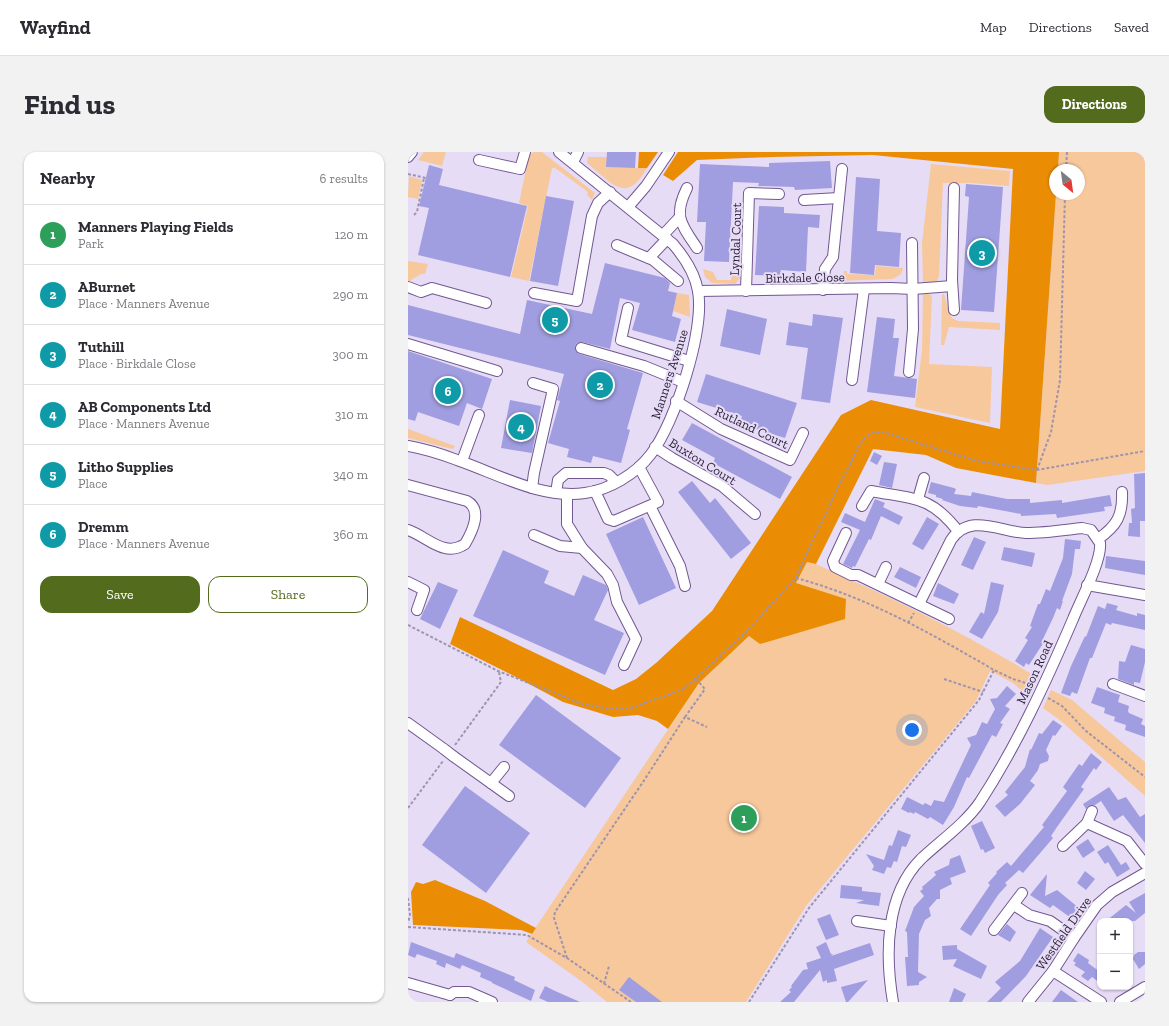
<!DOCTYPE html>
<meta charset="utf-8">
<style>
:root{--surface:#fff;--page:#f2f2f3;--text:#2b2b33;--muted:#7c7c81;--line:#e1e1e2;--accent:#536b1c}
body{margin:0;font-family:"Zilla Slab",serif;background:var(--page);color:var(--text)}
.controls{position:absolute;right:12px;bottom:12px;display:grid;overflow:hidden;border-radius:8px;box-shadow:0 1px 3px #0004}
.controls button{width:36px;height:36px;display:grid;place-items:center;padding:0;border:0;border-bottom:1px solid var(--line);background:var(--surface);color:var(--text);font:20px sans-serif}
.compass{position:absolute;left:641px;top:12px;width:36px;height:36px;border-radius:50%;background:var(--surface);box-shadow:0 1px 3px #0004;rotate:151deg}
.you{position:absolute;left:504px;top:578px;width:14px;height:14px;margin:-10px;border:3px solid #fff;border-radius:50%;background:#1a73e8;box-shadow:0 0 0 6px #1a73e833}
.badge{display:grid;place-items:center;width:26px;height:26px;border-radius:50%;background:var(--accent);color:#fff;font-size:13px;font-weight:700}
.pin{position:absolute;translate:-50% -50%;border:2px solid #fff;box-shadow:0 1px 4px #0006}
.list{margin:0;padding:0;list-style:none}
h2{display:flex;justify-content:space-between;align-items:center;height:52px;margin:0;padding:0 16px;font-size:17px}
h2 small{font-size:13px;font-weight:400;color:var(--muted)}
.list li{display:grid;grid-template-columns:26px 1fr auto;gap:12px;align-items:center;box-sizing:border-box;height:60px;padding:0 16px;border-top:1px solid var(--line)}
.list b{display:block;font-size:15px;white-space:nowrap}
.list p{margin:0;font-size:13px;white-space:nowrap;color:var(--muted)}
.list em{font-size:13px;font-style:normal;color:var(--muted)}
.actions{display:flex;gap:8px;padding:12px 16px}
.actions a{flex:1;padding:9px 0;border:1px solid var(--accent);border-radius:12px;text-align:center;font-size:14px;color:var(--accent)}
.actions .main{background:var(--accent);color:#fff}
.map{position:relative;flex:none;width:737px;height:850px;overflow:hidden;border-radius:12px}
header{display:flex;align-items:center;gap:24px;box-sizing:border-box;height:56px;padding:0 20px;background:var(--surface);border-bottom:1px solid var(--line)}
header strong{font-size:19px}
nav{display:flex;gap:22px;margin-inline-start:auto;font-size:14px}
.intro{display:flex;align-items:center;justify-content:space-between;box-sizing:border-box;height:96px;padding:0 24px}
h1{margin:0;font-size:28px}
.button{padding:10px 18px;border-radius:12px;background:var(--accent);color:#fff;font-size:14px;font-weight:700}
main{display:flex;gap:24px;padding:0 24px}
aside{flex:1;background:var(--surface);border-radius:12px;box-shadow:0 1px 3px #0004}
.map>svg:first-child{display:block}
.green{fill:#f7c89c}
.forest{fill:#ea8d05}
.building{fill:#a09ee0}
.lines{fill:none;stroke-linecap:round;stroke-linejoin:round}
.minor-casing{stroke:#725791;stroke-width:12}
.path{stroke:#9f94ad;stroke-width:2;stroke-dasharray:3 2;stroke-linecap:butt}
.minor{stroke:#fff;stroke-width:10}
.minor-bridge-casing{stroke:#725791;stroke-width:12;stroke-linecap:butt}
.minor-bridge{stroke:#fff;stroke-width:10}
.labels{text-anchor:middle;stroke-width:4;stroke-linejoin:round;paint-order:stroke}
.street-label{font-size:13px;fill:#281d35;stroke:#e7dcf6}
</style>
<header>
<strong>Wayfind</strong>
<nav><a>Map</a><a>Directions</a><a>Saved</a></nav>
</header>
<div class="intro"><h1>Find us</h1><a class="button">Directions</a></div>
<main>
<aside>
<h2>Nearby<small>6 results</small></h2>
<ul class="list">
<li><span class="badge" style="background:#2e9e5b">1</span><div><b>Manners Playing Fields</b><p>Park</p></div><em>120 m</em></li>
<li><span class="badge" style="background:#0f9aa8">2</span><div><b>ABurnet</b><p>Place · Manners Avenue</p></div><em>290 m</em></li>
<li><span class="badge" style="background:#0f9aa8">3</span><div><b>Tuthill</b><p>Place · Birkdale Close</p></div><em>300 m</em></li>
<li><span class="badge" style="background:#0f9aa8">4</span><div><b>AB Components Ltd</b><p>Place · Manners Avenue</p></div><em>310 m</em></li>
<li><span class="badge" style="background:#0f9aa8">5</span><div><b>Litho Supplies</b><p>Place</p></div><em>340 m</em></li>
<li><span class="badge" style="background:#0f9aa8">6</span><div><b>Dremm</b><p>Place · Manners Avenue</p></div><em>360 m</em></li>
</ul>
<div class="actions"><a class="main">Save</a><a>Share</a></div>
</aside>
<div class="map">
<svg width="737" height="850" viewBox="0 0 737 850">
<rect width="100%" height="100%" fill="#e7dcf6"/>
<g class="green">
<polygon points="16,0 38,0 34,14 10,8"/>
<polygon points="126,0 134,0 187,41 184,48 179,43 180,40 147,16 144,16 121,129 103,125 120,54 111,51 121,3"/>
<polygon points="651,0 737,0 737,319 640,333 628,331 648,42 671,42 671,18 650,18"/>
<path d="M180,5h19v10l40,1c-21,38 -36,14 -60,-5z"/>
<polygon points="523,12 602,19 601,34 563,31 535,31 531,124 529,129 515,131 514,91"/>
<polygon points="1,24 14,28 10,47 0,45"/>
<polygon points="0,109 20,112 17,122 13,122 0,130"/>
<polygon points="468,114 495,116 493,122 485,127 425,129 424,127 435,126 436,119 439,119 439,122 467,123"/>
<polygon points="295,117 305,120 309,128 323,128 324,117 333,117 332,126 327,132 304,131 297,125"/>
<polygon points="269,141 281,143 282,165 265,159"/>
<polygon points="515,142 521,142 524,144 521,212 584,215 582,271 507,255 514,198"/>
<polygon points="536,142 541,160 544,166 550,169 592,171 592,178 541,175 536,193 533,193 534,143"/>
<polygon points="0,277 47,294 46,296 44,297 0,286"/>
<path d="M399,410l9,2c76,34 151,70 222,114l-10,18 -15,-13 -23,-12 -14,30 -170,205 -60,96h-139l-26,-21 -55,-39 173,-259 50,-47 47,-53z"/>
<polygon points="643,538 664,548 737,610 737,644 653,569 635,556"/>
</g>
<g class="forest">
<polygon points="231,0 250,0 239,16 230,16"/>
<polygon points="270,0 651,0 650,18 647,18 648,42 628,331 548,316 518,303 465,297 408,412 399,410 388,431 438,447 437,467 352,492 341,484 291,531 260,577 249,569 230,563 205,565 155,550 106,524 42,492 52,465 205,538 228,527 248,511 304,459 433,263 463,248 592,277 605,17 465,3 364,5 289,8 265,29 255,23"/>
<polygon points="27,728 77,749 128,776 124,782 113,778 5,773 3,740 8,730 15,732"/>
</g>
<g class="building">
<polygon points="199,0 228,0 227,16 198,15"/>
<polygon points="422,9 424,36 387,38 386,35 350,34 351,31 325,30 321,110 296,109 298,70 289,70 292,12 361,15 361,11"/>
<polygon points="21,13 35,17 31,33 119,54 102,125 10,103 21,56 11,54"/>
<polygon points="448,25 472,27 469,79 493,81 491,115 467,113 466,123 442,121"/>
<polygon points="558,32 595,35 586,160 553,158 561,45 557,44"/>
<polygon points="138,44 166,49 150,134 122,129"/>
<polygon points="351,54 376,55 376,61 412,63 411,76 400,75 398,120 373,118 372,124 347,123"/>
<polygon points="197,111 257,126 262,131 260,139 269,141 264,164 273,167 267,190 224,178 232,151 212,146 202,197 174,190 169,191 167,194 167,198 171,202 235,221 219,277 222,278 213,311 185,304 183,311 159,305 161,297 140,291 152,249 149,248 156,222 0,183 0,153 112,182 119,148 184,162"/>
<polygon points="319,157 359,167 352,203 312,194"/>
<polygon points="405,162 435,166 422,251 393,247 400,196 378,193 381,170 404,174"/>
<polygon points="469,165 487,167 485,186 491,186 486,224 509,227 507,246 459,240"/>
<polygon points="0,199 84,227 74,257 59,251 51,274 10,260 7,269 0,267"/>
<polygon points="298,222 389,251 377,286 331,272 334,264 289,250"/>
<polygon points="102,248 133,254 124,301 93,296"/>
<polygon points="284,271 384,325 372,347 305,311 307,306 274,288"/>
<polygon points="466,300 474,304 469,313 462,309"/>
<polygon points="476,310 489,312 484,336 471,333"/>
<polygon points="737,321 737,369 732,369 732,385 720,384 721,371 724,371 723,357 727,356 726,322"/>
<polygon points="284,329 302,351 307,346 343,391 323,407 270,340"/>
<polygon points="523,330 546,336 548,337 546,342 563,344 564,340 599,347 622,347 622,351 654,348 654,351 702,343 704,354 696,355 697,359 649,366 648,362 613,364 613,362 597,359 570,354 569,356 552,354 534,348 535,347 528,345 528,343 520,341"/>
<polygon points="467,347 477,351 475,355 495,365 491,373 473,364 463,388 461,387 447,415 445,414 444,416 435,412 452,378 433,370 437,361 457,370"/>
<polygon points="235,365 268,436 231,453 198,382"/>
<polygon points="519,365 531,372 515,398 504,392"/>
<polygon points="566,385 578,390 565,418 553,413"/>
<polygon points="657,387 673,389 672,397 667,397 664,422 654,449 655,449 652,458 649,456 645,466 634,489 636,490 621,513 618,511 616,515 607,509 620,488 617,486 624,475 622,474 630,452 632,452 638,437 642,439 655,406"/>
<polygon points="596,395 627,401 624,415 593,408"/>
<polygon points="95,398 141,419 136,431 166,444 175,423 198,433 200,438 186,468 216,481 197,523 65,464"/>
<polygon points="698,404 737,409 737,423 697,416"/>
<polygon points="492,415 513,425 508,436 486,425"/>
<polygon points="30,430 50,438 32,477 12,467"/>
<polygon points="583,430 596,433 590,460 574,487 561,480 573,460 576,462"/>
<polygon points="530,431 551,442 546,452 525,444"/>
<polygon points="699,451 710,454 708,458 729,464 729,461 737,463 737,478 704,471 703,473 698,471 684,506 682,506 669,542 664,540 662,544 653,541 663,514 677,484 678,485 690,454 697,457"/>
<polygon points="723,493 737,497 737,510 732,531 726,530 726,533 710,527 711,509 717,510"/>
<polygon points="599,534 608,542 597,554 602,557 592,571 595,572 588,585 584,583 561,626 559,625 546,655 535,673 522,665 520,667 507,660 506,662 502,660 501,661 493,657 499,645 515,653 517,651 523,654 526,648 536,650 563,593 559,586 568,583 574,570 579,572 587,557 582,547 589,546"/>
<polygon points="689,535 712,543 710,550 721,554 720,559 721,561 735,567 733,572 737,574 737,585 717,578 718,573 706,569 707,565 696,561 697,556 683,551"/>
<polygon points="128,543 213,606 177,656 91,593"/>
<polygon points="645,568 654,574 647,584 645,583 638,598 641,604 640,609 632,612 630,618 622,629 627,633 612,652 597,665 587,654 600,643 597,640 617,615 622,597 623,598 631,581 634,582"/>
<polygon points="683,601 694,610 688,618 686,616 673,635 676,637 649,675 643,684 645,686 615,721 611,718 597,731 599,733 590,743 563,784 552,777 582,733 580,731 589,721 588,720 599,710 603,714 636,675 634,673 659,639 655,635 671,612 674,614"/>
<polygon points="57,634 122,681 78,741 14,693"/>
<polygon points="701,635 710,648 718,645 732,665 737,662 737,691 715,663 706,669 693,649 687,653 680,654 678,657 675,652"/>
<polygon points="574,669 587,696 577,701 575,697 573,698 563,674"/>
<polygon points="490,678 503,683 498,695 494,694 489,710 486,709 483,716 479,715 476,722 464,718 466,714 458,702 476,708 481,693 484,694"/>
<polygon points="680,687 687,698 675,706 668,695"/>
<polygon points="700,693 713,713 718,710 722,717 709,725 700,710 697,712 689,700"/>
<polygon points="552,703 558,720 542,726 544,732 532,738 532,747 529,747 521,756 523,764 517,768 511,782 510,820 519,825 511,830 511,833 499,834 497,805 500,805 499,780 497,779 506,755 516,744 512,739 515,737 514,735 528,723 526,720 541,713 542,707"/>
<polygon points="677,719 687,727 678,738 669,731"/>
<polygon points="639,722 637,744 649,738 671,756 663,766 645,753 642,756 622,743"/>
<polygon points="433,733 454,735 454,739 473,741 471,754 448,751 456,748 432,746"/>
<polygon points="737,741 737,761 727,769 698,769 718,753 728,761 721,750"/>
<polygon points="422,762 431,783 418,788 409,767"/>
<polygon points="599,772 608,780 602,790 590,783"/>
<polygon points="632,776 645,785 618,824 593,850 579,850 593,836 587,830 612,809"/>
<polygon points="3,790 46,806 48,801 107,825 106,828 127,838 123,849 84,831 84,830 72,825 73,821 54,813 52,817 38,811 37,816 28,812 29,809 9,802 7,806 0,803"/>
<polygon points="418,790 423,802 425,802 423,804 462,791 466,803 426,817 429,829 419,831 419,828 415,830 412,818 386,850 372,850 383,840 381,838 384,835 383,834 395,818 400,817 398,811 413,806 408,795"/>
<polygon points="549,793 549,797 579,814 573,827 545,814 549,807 535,808 534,794"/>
<polygon points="730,800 737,800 737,812 731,817 725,807 726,803"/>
<polygon points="670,801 681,808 680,811 692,820 692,831 684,825 680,829 673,824 677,820 666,813 668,811 665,809"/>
<polygon points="221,825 254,850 228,850 211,838"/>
<polygon points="460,828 440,850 438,850 433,835"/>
<polygon points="137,834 145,838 172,850 140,850 131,846"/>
<polygon points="546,836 558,842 554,850 541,850"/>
<polygon points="653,838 670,850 644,850"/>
</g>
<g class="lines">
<defs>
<g id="minor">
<polyline points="0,5 4,0"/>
<polyline points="71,8 112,17 117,0"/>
<polyline points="165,10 170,0"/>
<path d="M279,36c-14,28 -6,36 10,60"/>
<polyline points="396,48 431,46"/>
<polyline points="220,55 238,34 261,0"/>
<polyline points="255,83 271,66"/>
<polyline points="209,93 245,108 270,129"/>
<polyline points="241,106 259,87"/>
<polyline points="0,135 13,140 24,136 78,151"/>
<polyline points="415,138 417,117 425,105 434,17"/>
<polyline points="290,139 483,136 505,137 544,134"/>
<polyline points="338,139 341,41 371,42"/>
<polyline points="126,141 169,149 184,64 190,51 202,40"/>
<polyline points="220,156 213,188 281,209"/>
<polyline points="546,158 544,128 546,36"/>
<polyline points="0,192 89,219"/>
<polyline points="173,196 236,214 275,230"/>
<polyline points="501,220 505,177 504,91"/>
<polyline points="444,228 456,137"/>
<polyline points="268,249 313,277 382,308 395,281"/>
<path d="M0,294c17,3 33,8 49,14 41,14 83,39 128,33 24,-3 51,-19 66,-39 24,-31 54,-124 47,-163 -3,-18 -13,-33 -25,-47l-114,-92"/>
<polyline points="247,295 264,306 314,334 347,362"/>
<polyline points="54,309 71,263"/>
<path d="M0,333l59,16c16,9 5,31 -2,43 -21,14 -37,-7 -57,-14"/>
<polyline points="124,336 126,321 145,237 125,231"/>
<polyline points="187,339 200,367 206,369 250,350 231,315"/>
<polyline points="148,341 150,328 158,321 196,321 201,323 208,330"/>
<polyline points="159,342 159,372 174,396 199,422 205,433 209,450 228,487 216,513"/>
<polyline points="510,347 516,326"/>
<polyline points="242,354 272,414 277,434"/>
<path d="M454,354l9,-15c42,8 59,4 87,40"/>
<polyline points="438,381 425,409 427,415 443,423 450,423 541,467"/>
<polyline points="126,383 152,394 174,396"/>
<path d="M690,387c19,-13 25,-24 24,-47"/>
<polyline points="0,430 16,438 9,458"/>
<polyline points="470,432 478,415"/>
<polyline points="679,433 737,443"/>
<polyline points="705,532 737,544"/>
<polyline points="0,571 36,597"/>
<polyline points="45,604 101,644"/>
<polyline points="83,631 96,615"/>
<polyline points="679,671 719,689 737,712"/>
<polyline points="655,694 679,671 684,659"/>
<polyline points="606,753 621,763 642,769 666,786"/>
<polyline points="449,769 483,774"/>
<polyline points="586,778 614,741"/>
<polyline points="645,819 693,850"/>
<polyline points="0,831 42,843"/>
<polyline points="42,843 46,840 61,840 84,850"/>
<path d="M485,850c-8,-47 -8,-107 28,-143 19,-18 44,-35 59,-57 37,-57 66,-120 93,-183 7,-18 29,-58 27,-76l-9,-13 -9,-2c-18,2 -37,5 -56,5 -26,-1 -56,-21 -75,7l-32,64"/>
<polyline points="620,850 645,819 666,786 689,753 704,740 737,721"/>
<polyline points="712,850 737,835"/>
</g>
</defs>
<use href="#minor" class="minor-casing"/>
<g class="path">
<polyline points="658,18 659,0"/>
<polyline points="0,22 18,26"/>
<polyline points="6,63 9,60 16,26"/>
<polyline points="629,318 643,280 652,228 657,42"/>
<path d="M388,426c71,19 134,55 198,92l19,9 19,6"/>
<polyline points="500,471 506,461"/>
<polyline points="0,473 90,519 175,552 202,557 220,557 276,537 335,483 388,426 426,343 455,287 465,280 478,281 569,309 629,318 737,299"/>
<polyline points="536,527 575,540"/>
<polyline points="640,546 654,554 678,579 737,625"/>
<polyline points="277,565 297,537 288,527"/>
<polyline points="47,593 93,530 91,520"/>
<polyline points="0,656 35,609"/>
<polyline points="0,746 2,763 0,771"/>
<polyline points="0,775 119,783 159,806 223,850"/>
<polyline points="159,806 146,766 147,760 235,630 277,565 299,575"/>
<polyline points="196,832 201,814"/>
<polyline points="341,850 401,756 571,548 586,518"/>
</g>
<use href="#minor" class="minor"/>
<defs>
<polyline id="minor-bridge" points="36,597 45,604"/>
</defs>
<use href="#minor-bridge" class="minor-bridge-casing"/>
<use href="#minor-bridge" class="minor-bridge"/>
</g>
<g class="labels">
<g class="street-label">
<text transform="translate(327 87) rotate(-88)" y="5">Lyndal Court</text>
<text transform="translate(397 125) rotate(-1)" y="5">Birkdale Close</text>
<text transform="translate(261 222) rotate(-72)" y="5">Manners Avenue</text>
<text transform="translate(344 275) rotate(26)" y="5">Rutland Court</text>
<text transform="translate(295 309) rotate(32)" y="5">Buxton Court</text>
<text transform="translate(626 520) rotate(-65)" y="5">Mason Road</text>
<text transform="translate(655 781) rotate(-55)" y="5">Westfield Drive</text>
</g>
</g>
</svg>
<div class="controls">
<button>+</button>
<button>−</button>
</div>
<svg class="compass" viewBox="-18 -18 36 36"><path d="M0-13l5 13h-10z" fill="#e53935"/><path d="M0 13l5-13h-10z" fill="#7c7c81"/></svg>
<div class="you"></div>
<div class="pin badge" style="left:336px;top:666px;background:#2e9e5b">1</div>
<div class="pin badge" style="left:192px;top:233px;background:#0f9aa8">2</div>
<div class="pin badge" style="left:574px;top:101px;background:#0f9aa8">3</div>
<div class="pin badge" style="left:113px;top:275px;background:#0f9aa8">4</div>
<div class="pin badge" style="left:147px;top:168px;background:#0f9aa8">5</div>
<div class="pin badge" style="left:40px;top:239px;background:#0f9aa8">6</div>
</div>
</main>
